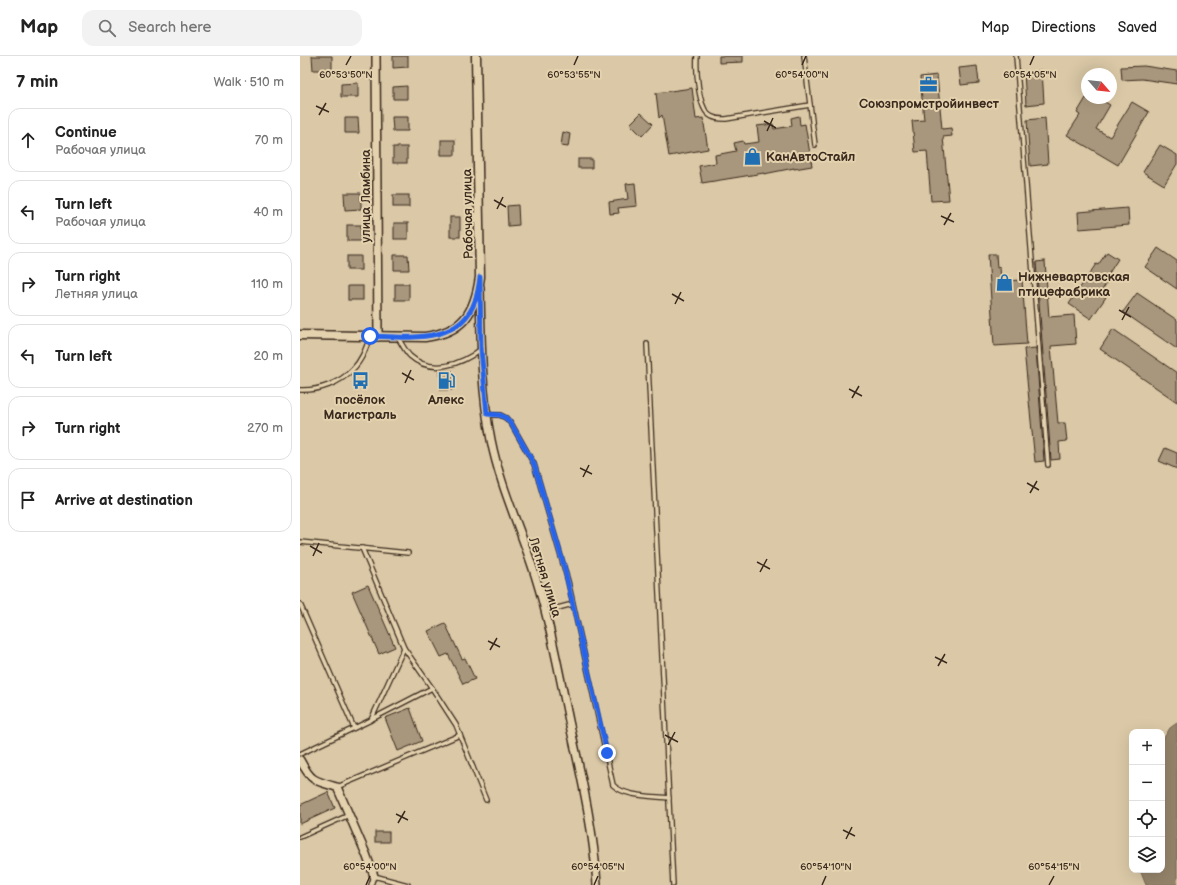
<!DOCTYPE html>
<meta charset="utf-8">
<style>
:root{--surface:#fff;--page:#f2f2f2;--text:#222;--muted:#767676;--line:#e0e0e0}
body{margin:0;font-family:"Balsamiq Sans",sans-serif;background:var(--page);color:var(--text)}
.controls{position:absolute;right:12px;bottom:12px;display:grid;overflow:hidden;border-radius:8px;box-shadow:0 4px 16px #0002}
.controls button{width:36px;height:36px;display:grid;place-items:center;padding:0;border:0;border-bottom:1px solid var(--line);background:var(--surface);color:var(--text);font:20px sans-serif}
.compass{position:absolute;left:781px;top:12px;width:36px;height:36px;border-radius:50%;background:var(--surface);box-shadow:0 4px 16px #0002;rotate:118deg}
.stop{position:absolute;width:12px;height:12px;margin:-9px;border:3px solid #2563eb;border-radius:50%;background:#fff}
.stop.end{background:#2563eb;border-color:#fff;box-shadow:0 1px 4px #0008}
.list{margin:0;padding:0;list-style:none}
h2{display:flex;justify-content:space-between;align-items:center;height:52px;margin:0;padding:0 16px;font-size:17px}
h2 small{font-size:13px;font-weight:400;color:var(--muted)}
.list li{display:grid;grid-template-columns:26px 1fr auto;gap:12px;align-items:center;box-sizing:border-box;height:64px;margin:0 8px 8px;padding:0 8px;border:1px solid var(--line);border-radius:12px}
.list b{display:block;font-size:15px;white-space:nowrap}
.list p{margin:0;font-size:13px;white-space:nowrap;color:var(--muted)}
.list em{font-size:13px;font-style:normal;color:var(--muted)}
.icon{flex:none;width:22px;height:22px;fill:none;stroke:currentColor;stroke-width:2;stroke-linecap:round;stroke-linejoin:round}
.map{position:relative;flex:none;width:877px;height:829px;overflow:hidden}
header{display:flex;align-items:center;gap:24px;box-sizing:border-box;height:56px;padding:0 20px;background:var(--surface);border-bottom:1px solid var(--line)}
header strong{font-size:19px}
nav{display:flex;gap:22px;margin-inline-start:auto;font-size:14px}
.search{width:280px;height:36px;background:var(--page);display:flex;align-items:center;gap:10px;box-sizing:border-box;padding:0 14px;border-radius:12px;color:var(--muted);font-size:15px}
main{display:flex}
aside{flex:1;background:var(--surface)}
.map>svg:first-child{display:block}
.water{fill:#94836b;stroke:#705f4c}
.building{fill:#a8977c;stroke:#3b2a1e}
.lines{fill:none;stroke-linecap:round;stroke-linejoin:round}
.service-casing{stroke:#3b2a1e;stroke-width:6}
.minor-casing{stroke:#3b2a1e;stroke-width:10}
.tertiary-casing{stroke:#3b2a1e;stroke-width:11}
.service{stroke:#e4d2af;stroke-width:3.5}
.minor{stroke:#e4d2af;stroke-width:7}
.tertiary{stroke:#e4d2af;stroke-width:8}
.route{stroke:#2563eb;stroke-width:5}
.ticks{fill:none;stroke:#3b2a1e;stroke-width:1.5}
.labels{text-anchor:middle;stroke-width:4;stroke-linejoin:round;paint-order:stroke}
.poi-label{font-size:13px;font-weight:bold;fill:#3b2a1e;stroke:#e4d2af}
.street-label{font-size:13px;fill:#3b2a1e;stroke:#e4d2af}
.ticks-label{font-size:10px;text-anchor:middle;fill:#3b2a1e;stroke:#e4d2af;stroke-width:4;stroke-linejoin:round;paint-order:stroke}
</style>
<header>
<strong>Map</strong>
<div class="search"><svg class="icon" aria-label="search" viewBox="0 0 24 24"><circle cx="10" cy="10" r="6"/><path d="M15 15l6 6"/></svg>Search here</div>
<nav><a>Map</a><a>Directions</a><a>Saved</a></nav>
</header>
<main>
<aside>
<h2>7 min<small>Walk · 510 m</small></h2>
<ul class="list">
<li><svg class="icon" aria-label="ahead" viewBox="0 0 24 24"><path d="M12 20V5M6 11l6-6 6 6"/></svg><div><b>Continue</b><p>Рабочая улица</p></div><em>70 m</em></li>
<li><svg class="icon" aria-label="left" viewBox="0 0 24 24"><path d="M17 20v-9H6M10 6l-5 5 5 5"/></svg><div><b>Turn left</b><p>Рабочая улица</p></div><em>40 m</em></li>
<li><svg class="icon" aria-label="right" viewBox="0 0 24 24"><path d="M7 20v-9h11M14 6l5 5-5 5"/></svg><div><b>Turn right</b><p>Летняя улица</p></div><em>110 m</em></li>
<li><svg class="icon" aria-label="left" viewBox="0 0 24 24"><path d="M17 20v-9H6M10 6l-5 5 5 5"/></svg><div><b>Turn left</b></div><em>20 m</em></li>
<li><svg class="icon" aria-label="right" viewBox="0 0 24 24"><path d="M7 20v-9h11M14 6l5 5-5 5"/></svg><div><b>Turn right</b></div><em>270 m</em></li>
<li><svg class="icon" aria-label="arrive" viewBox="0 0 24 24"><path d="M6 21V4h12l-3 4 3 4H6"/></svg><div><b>Arrive at destination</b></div></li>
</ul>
</aside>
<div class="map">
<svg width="877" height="829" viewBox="0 0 877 829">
<rect width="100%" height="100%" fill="#dac8a6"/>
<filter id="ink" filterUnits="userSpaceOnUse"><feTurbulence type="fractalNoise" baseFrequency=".025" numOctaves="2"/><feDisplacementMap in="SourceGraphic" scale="8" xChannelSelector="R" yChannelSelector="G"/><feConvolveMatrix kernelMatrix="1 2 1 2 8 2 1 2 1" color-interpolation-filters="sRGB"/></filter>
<g filter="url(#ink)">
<polygon class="water" points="877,667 877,829 846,829 840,814 862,814 862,685 870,672"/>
<g class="building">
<polygon points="12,0 32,0 32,14 13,14"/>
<polygon points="93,0 108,0 108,11 93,12"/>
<polygon points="419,0 443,0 443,6 419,7"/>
<polygon points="677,10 679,27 661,29 659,12"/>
<polygon points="844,10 877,15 877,28 842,23 822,24 821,11"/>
<polygon points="742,14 744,47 726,49 724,16"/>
<polygon points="637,19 642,73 651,72 652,80 643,81 649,144 631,145 627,95 615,96 612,65 624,64 620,21"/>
<polygon points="58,27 58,41 41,41 41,28"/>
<polygon points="107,30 107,43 93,43 93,31"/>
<polygon points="392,32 396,63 403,62 408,93 369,100 362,59 359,62 356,37"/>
<polygon points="786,42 798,42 810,49 796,73 810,81 832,46 849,56 818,109 767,79 780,59 777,57"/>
<polygon points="341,57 353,68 342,80 330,68"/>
<polygon points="499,60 500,69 505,68 512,110 494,113 494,112 464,118 464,117 402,127 399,110 416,107 415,99 436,95 434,87 443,85 444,88 459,86 457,70 473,68 474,73 492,70 491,62"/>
<polygon points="92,61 108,61 108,75 93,75"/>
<polygon points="45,62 58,62 59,77 45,77"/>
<polygon points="745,62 748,108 730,110 727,64"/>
<polygon points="263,76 270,78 268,91 261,90"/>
<rect x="141" y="84" width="14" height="15"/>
<polygon points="860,89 877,99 877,108 864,129 843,116"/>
<rect x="93" y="91" width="14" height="16"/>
<rect x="278" y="103" width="14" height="9"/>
<polygon points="335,127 337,150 318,152 319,157 310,158 309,146 328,143 326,128"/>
<polygon points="44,137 61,137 61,153 45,154"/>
<rect x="93" y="139" width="16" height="12"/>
<polygon points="218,149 219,169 208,170 207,150"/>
<polygon points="828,152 829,169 779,173 778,156"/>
<rect x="150" y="161" width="10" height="20"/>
<rect x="94" y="167" width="14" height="16"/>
<rect x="47" y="169" width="14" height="16"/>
<polygon points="858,192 877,205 877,233 845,211"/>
<polygon points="807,196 818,203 809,217 812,219 800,237 806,241 791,263 769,248 796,208 798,209"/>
<polygon points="688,198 696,198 697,212 700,211 701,225 722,224 727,288 694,290"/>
<polygon points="94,199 108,199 109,214 94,214"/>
<rect x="47" y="200" width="14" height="14"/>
<polygon points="745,205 749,261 774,259 776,288 751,290 758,367 765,367 767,385 759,386 760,403 751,404 736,206"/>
<rect x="95" y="228" width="14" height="16"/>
<rect x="48" y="230" width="15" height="14"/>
<polygon points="837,237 877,264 877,293 823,256"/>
<polygon points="813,273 877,317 877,346 800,293"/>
<polygon points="736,292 744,405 735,406 724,293"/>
<polygon points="140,314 153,315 152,334 140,334"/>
<polygon points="865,392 877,397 877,413 859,405"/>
<polygon points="68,529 95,591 79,598 52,536"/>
<polygon points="145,567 162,603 165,602 175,623 163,628 148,598 141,601 128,575"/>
<polygon points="110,652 122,685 98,695 85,662"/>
<polygon points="28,736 35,752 0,768 0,749"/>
<rect x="75" y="776" width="14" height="10"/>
</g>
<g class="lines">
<defs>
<g id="service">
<path d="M397,0c-1,14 1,48 11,58 5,5 12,5 18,5l84,-14"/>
<polyline points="504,0 515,89"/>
<polyline points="716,0 748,409"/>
<path d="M98,282c4,6 7,13 12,18 21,19 51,9 71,-7"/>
<polyline points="347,288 373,829"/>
<path d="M0,334c19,1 40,-7 53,-21 9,-9 13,-21 17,-32"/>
<path d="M187,359h13l6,3 6,7 22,39 34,117 45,204c12,12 40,11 56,13"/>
<polyline points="0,486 108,497"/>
<polyline points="0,548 54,672"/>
<polyline points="246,555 273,548"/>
<polyline points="132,632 156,669 186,744"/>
<polyline points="72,663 132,632 104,592"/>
<polyline points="0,698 71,664 104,592 62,492"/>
<polyline points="37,731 160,679"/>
<polyline points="0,781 49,759"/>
<polyline points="71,829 74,820 108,829"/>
</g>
<g id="minor">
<polyline points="76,0 78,281"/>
<path d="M180,231c1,51 1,103 11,153 9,46 30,90 44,135 15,48 24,97 34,146 12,54 25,109 28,164"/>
<path d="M0,704c11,21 14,21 37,27l29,67 8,22"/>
</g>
<path id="tertiary" d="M0,279l125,2c38,-5 50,-24 55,-60l-4,-221"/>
</defs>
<use href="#service" class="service-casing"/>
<use href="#minor" class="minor-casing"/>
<use href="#tertiary" class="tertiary-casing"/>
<use href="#service" class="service"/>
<use href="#minor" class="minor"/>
<use href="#tertiary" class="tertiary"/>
</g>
</g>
<g class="lines" filter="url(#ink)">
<path class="route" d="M70,280c37,1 90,9 105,-35 3,-8 4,-16 5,-24l1,72 6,65 13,1 6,3 6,7 22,39 30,102 43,187"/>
</g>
<path class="ticks" d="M46,9l5,-9M274,9l4,-9M502,9l4,-9M730,9l4,-9M16,50l13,6M19,59l7,-12M464,65l12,7M467,75l6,-13M194,144l12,7M197,153l6,-12M641,160l13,6M644,169l7,-12M372,238l12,7M375,248l6,-12M819,254l12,7M822,264l7,-13M102,317l12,7M105,327l6,-13M549,333l13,7M552,342l7,-12M280,412l12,6M283,421l6,-12M727,427l12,7M730,437l7,-12M10,490l12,7M13,500l6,-13M457,506l13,7M460,516l7,-13M188,585l12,6M190,594l7,-12M635,601l12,6M638,610l7,-12M365,679l13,7M368,689l7,-13M96,758l12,6M98,767l7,-12M543,774l12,6M546,783l6,-12M66,829l4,-9M294,829l4,-9M522,829l4,-9M749,829l5,-9"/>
<defs>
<symbol id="office-bare" viewBox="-9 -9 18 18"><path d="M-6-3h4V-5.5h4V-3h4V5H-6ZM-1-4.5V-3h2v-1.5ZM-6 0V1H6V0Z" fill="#1f6fb2" stroke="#e4d2af" stroke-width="2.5" paint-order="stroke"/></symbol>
<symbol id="shop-bare" viewBox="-9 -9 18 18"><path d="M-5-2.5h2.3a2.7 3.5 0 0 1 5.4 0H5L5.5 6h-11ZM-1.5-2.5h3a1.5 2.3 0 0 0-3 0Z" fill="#1f6fb2" stroke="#e4d2af" stroke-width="2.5" paint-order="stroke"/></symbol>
<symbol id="bus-bare" viewBox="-9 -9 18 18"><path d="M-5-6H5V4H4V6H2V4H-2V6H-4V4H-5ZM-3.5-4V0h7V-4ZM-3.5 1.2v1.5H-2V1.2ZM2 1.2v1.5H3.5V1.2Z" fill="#1f6fb2" stroke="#e4d2af" stroke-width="2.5" paint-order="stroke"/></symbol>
<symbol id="fuel-bare" viewBox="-9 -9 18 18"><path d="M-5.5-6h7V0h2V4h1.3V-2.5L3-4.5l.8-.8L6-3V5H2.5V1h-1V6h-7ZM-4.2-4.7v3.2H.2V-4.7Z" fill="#1f6fb2" stroke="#e4d2af" stroke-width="2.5" paint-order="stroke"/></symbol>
</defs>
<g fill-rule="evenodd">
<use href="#office-bare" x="616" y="16" width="25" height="25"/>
<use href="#shop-bare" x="440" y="88" width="25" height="25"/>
<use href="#shop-bare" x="692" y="214" width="25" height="25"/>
<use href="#bus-bare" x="48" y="312" width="25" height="25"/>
<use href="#fuel-bare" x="134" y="312" width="25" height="25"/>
</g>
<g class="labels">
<g class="poi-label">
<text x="629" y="52">Союзпромстройинвест</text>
<text x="466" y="105" text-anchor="start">КанАвтоСтайл</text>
<text x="718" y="225" text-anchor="start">Нижневартовская<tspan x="718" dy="15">птицефабрика</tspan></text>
<text x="60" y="348">посёлок<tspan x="60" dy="15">Магистраль</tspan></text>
<text x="146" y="348">Алекс</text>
</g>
<g class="street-label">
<text transform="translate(65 140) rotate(-90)" y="5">улица Ламбина</text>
<text transform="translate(167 158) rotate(-91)" y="5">Рабочая улица</text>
<text transform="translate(246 521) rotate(73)" y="5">Летняя улица</text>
</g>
</g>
<g class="ticks-label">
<text x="46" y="22">60°53'50"N</text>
<text x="274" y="22">60°53'55"N</text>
<text x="502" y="22">60°54'00"N</text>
<text x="730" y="22">60°54'05"N</text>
<text x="70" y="814">60°54'00"N</text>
<text x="298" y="814">60°54'05"N</text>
<text x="526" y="814">60°54'10"N</text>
<text x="754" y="814">60°54'15"N</text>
</g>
</svg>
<div class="controls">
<button>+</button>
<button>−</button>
<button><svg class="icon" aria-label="locate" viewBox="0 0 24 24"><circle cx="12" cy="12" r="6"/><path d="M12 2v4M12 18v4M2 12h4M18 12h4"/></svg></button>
<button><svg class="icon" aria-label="layers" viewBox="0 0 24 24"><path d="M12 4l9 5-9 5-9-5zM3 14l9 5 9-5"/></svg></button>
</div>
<svg class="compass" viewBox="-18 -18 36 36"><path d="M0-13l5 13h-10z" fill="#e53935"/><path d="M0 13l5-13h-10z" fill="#767676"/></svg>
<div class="stop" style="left:70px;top:280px"></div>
<div class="stop end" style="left:307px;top:697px"></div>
</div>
</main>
